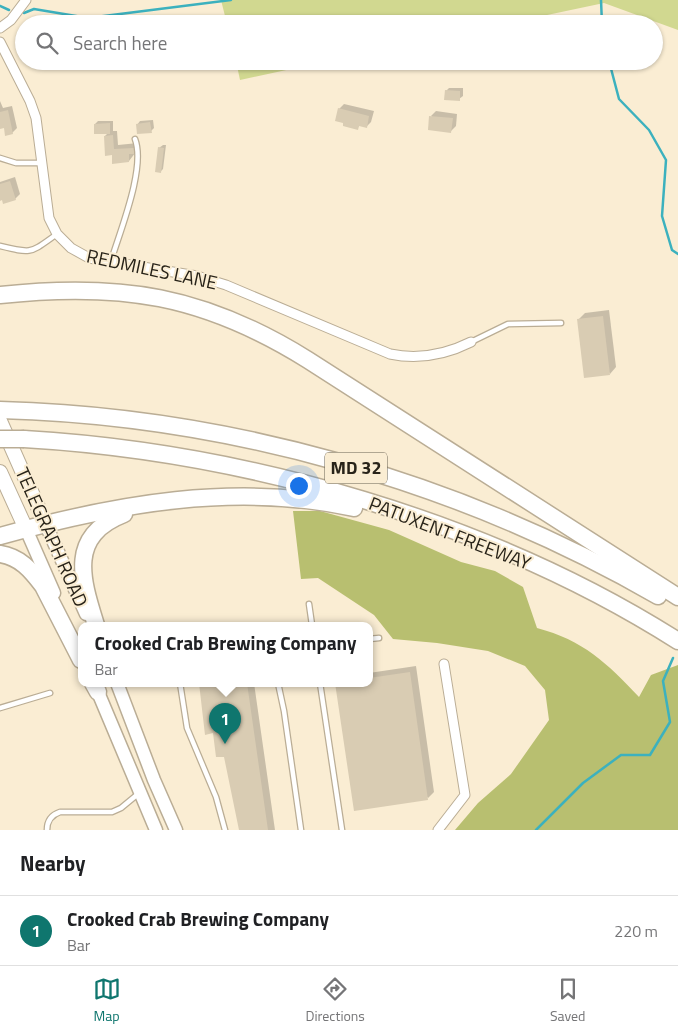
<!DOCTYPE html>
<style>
:root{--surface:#fff;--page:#f6f6f6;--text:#202124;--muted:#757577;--line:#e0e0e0;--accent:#0f766e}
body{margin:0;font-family:"Titillium Web",sans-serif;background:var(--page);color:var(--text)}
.you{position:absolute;left:298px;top:485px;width:18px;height:18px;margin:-12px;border:4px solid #fff;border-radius:50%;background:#1a73e8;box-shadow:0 0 0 8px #1a73e833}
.badge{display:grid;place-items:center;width:32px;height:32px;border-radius:50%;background:var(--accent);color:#fff;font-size:16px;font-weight:700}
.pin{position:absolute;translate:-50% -41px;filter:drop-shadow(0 1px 2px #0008)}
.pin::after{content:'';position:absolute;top:26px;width:18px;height:15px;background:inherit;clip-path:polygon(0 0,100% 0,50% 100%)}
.popup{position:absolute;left:78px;top:622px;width:295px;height:65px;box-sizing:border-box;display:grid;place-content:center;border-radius:10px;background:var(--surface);filter:drop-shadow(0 1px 4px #0005);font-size:16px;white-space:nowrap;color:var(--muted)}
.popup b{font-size:19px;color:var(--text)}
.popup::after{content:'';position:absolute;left:50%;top:100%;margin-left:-10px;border:10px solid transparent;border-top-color:var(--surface)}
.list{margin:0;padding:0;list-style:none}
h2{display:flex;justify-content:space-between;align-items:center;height:65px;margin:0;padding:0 20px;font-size:21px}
h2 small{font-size:16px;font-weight:400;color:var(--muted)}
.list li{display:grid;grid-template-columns:32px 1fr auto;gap:15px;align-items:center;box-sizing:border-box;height:70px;padding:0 20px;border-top:1px solid var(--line)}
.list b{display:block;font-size:19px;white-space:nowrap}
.list p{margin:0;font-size:16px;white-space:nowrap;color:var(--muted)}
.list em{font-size:16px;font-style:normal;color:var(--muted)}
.icon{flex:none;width:28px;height:28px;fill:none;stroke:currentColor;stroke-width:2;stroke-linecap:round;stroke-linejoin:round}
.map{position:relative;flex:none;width:678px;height:830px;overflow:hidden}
.search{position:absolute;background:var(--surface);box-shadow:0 1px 4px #0004;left:15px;right:15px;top:15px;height:55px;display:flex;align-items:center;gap:12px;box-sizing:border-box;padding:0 18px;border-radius:28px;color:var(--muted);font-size:19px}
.sheet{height:135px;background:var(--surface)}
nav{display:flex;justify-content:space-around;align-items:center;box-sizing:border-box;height:70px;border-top:1px solid var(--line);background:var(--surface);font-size:14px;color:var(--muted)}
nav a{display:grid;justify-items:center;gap:2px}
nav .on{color:var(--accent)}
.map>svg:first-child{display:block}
.green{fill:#d1d890}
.forest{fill:#b8bf70}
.shadow{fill:#0003}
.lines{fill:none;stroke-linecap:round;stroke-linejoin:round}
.stream{stroke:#3cb1be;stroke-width:2.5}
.building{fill:#d9ccb3}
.service-casing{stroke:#baad95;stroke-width:7}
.minor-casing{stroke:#baad95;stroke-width:11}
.secondary-casing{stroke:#baad95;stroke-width:15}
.primary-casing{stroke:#baad95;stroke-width:16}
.motorway-casing{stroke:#baad95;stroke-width:19}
.service{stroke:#fff;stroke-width:4.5}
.minor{stroke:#fff;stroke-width:9}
.secondary{stroke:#fff;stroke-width:12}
.primary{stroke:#fff;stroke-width:14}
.motorway{stroke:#fff;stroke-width:16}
.motorway-bridge-casing{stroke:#baad95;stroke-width:19;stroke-linecap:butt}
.motorway-bridge{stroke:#fff;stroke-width:16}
.labels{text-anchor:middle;stroke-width:4;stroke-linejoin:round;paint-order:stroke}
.shield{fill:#faedd3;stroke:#676051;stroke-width:1}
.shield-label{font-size:18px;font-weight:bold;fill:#282319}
.street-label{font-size:19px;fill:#282319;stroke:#faedd3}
</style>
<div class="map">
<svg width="678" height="830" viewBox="0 0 678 830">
<rect width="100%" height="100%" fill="#faedd3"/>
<g class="green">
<polygon points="221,0 678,0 678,30 604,3 505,24 227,24"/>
<polygon points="236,61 328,61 240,80"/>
</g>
<path class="forest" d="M293,511h27l69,19 72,32 34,9 28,16 14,41c46,12 70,35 102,69l12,-22 27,-10v165h-223l23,-27 33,-29 38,-54 -4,-30 -20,-24 -37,-15 -51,-8 -44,-4 -19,-24 -56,-37 -17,1z"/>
<g class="shadow">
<polygon points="449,88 463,88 463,96 459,99 446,91"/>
<polygon points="0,101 3,108 12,106 17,128 12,133 4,127 0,128"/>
<polygon points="344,104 374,111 371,122 366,127 360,125 357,128 345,122 339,109"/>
<polygon points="436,111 457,114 456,126 451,131 431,116"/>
<polygon points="153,120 154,128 151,131 137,125 140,121"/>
<polygon points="98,121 113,121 113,131 117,131 118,145 138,143 139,148 129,161 113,154 105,136 109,132 95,124"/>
<polygon points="163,145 166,145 163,169 160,172 159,148"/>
<polygon points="15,177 20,194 15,199 0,200 0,182"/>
<polygon points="609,310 616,367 610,374 578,320 585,313"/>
<polygon points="416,666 434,792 428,798 337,683 369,683 369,673"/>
<polygon points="200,683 254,683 275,830 241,830 225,756 214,732 206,733"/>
</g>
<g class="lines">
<g class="stream">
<polyline points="601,0 602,24"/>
<polyline points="0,6 9,10"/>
<polyline points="24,13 34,9 88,18 231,0"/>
<polyline points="609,61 619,99 649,130 666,160 662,216 672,250 678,254"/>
<polyline points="536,830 583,783 621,755 650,755 670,722 663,681 673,658"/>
</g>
</g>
<g class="building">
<polygon points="445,90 460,91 460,101 444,100"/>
<polygon points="338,108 369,116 367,128 359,126 358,130 343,126 343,123 335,121"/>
<polygon points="8,110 13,134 5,136 4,128 0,129 0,112"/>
<polygon points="429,116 453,118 451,133 428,130"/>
<polygon points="150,122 152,133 137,134 136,124"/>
<polygon points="110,123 110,134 94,134 94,124"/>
<polygon points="113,135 114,149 134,148 134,154 129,154 129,162 112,164 112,155 105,156 104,136"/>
<polygon points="158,147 164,148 161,173 155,172"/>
<polygon points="10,181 16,200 3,204 2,200 0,201 0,184"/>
<polygon points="603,316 610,375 584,378 577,319"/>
<polygon points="410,672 428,800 354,811 335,683 369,683 369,678"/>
<polygon points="199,683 247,683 268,830 239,830 224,757 216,757 213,733 205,735"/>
</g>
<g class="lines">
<defs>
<g id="service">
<polyline points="0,158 16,163 41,163"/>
<path d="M0,246c33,8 30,7 57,-12"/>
<path d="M111,261c9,-30 35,-93 24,-122"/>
<polyline points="471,342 508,324 561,323"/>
<polyline points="309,604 312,625"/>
<polyline points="369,639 379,638"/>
<polyline points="180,683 187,728 216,797 225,830"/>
<polyline points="278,683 284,711 301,830"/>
<polyline points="320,683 342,830"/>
<polyline points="0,708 50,693"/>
<path d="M47,830c0,-9 4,-15 13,-18h52l9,-4 17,-14"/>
</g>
<g id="minor">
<polyline points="0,28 11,20 26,0"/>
<path d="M0,42l30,59 6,17 13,100 8,16 14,14 18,10 108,18 29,9 164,69c29,6 55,1 81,-12"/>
<polyline points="438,830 465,795 444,664"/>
</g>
<g id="secondary">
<polyline points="46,525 86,614"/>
<polyline points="26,529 54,593"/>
<polyline points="117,683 154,780 176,830"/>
<polyline points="95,685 156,830"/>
</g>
<g id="primary">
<polyline points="0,421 46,525"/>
<polyline points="0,472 26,529"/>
</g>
<g id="motorway">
<path d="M0,295c120,-13 204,0 308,65l370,237"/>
<path d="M0,410c229,6 460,72 658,186"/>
<path d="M24,439c222,13 465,82 654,202"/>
<path d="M0,536c115,-32 236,-54 354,-28"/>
<path d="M0,554c20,3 31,16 43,32l38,74"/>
<path d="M96,625c-14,-45 -29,-89 28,-111"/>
<polyline points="93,683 98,692"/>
</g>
</defs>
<use href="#service" class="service-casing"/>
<use href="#minor" class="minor-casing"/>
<use href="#secondary" class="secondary-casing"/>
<use href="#primary" class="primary-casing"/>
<use href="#motorway" class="motorway-casing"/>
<use href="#service" class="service"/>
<use href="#minor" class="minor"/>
<use href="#secondary" class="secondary"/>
<use href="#primary" class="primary"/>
<use href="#motorway" class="motorway"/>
<defs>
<polyline id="motorway-bridge" points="0,439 24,439"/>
</defs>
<use href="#motorway-bridge" class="motorway-bridge-casing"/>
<use href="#motorway-bridge" class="motorway-bridge"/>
</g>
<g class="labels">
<rect class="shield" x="325" y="452.5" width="62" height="31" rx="4"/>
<g class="shield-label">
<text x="356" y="474">MD 32</text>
</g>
<g class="street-label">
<text transform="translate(152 269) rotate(12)" y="7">REDMILES LANE</text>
<text transform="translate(450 533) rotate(21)" y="7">PATUXENT FREEWAY</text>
<text transform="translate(52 537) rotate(66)" y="7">TELEGRAPH ROAD</text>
</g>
</g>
</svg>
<div class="you"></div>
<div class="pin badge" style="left:225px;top:744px">1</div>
<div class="popup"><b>Crooked Crab Brewing Company</b>Bar</div>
<div class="search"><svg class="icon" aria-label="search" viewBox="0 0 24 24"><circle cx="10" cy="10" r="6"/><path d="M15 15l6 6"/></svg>Search here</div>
</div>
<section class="sheet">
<h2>Nearby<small></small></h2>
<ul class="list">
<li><span class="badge">1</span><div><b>Crooked Crab Brewing Company</b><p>Bar</p></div><em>220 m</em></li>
</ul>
</section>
<nav>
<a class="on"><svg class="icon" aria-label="map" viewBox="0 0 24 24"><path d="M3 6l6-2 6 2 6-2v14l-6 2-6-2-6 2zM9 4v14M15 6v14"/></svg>Map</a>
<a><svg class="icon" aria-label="directions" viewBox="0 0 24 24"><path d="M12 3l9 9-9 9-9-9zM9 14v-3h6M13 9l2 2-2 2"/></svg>Directions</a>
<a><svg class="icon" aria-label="saved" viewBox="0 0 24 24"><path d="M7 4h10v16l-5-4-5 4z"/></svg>Saved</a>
</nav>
